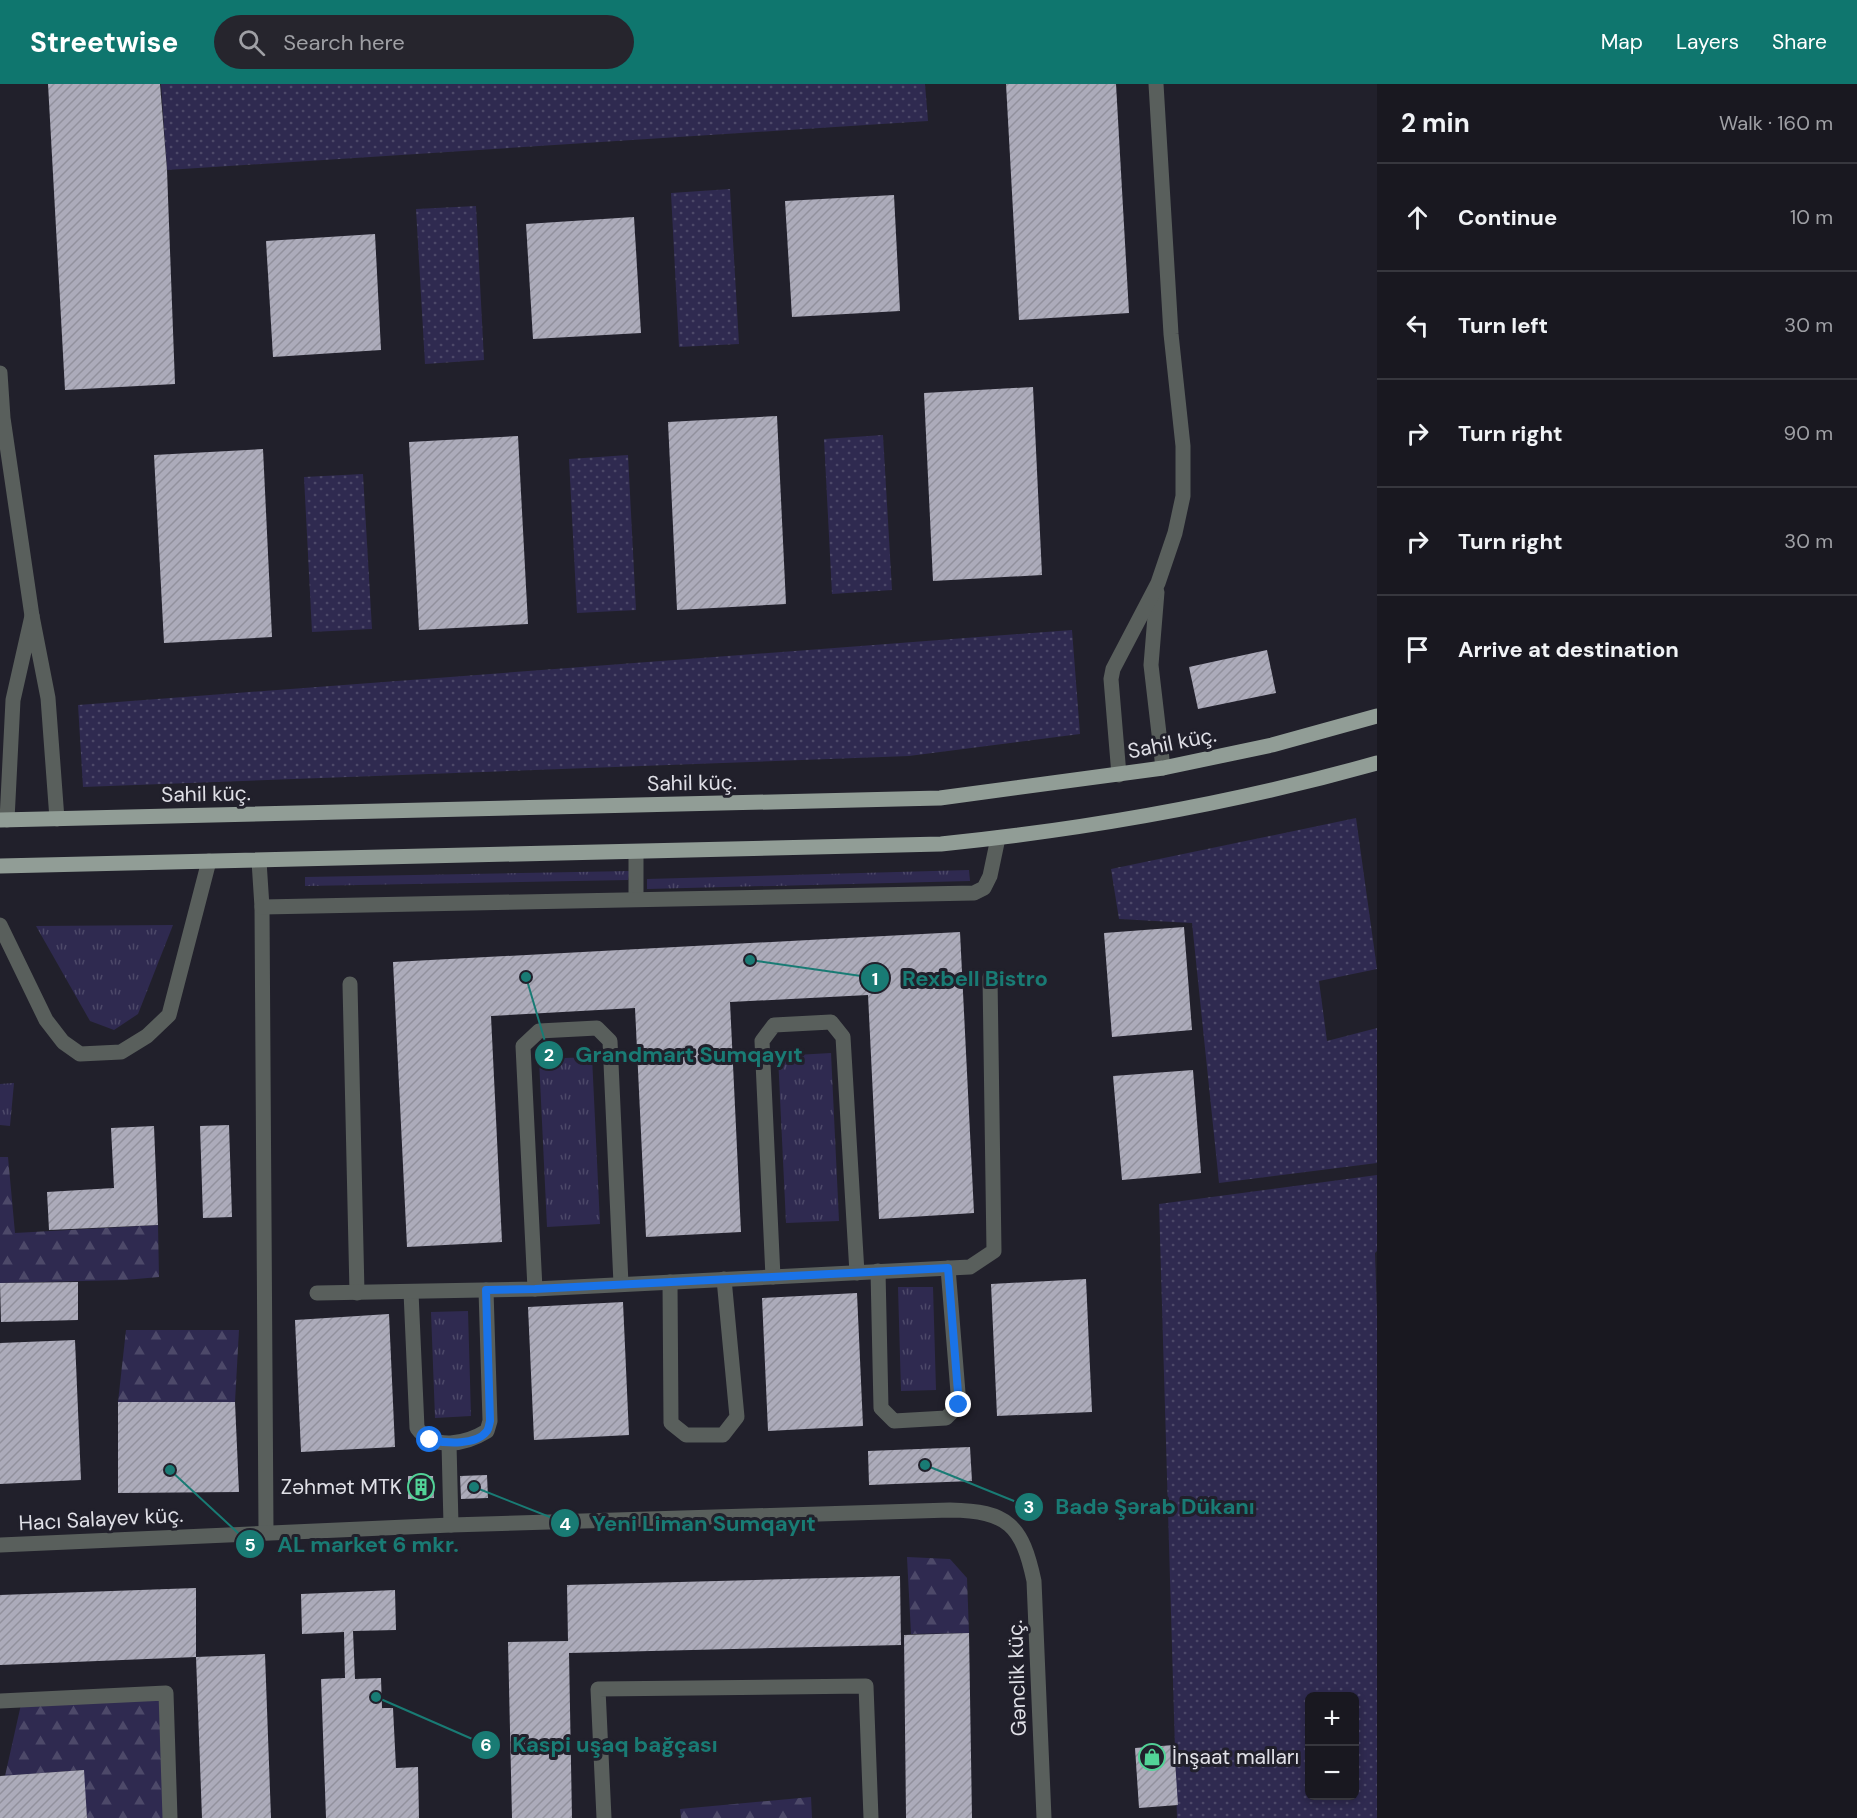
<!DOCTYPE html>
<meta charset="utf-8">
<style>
:root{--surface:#191820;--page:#26252d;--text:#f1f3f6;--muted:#9fa0a5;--line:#37373e;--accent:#0f766e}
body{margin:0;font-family:"DM Sans",sans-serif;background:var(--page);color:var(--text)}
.controls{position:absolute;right:18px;bottom:18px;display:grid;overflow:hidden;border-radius:9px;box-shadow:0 3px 9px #0003}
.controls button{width:54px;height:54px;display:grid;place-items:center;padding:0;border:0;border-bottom:2px solid var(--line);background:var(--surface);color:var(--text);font:30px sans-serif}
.stop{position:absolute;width:18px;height:18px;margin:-14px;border:4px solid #1a73e8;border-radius:50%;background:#fff}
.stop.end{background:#1a73e8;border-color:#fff;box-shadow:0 2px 6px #0008}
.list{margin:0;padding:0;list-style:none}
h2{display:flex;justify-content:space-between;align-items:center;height:78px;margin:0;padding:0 24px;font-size:26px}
h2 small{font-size:20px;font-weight:400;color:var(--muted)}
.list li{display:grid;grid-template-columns:39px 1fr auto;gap:18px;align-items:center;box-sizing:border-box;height:108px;padding:0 24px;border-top:2px solid var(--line)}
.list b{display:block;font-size:22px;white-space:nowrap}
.list em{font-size:20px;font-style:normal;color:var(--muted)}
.icon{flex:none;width:33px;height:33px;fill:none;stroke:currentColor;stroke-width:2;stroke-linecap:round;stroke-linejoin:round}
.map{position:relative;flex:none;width:1377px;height:1734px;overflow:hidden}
header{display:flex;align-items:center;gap:36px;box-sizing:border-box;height:84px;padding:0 30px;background:var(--accent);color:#fff}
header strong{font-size:28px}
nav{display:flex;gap:33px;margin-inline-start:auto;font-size:21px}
.search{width:420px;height:54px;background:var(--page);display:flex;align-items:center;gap:15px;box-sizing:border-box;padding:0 21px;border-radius:33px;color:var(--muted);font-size:22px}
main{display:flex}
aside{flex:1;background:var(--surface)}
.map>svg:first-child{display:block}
.grass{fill:url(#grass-tufts)}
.forest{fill:url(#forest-firs)}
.park{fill:url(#park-dots);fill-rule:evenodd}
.building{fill:url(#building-hatch)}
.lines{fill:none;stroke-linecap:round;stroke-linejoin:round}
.minor{stroke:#595f5c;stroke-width:15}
.major{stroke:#919d96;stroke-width:15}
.route{stroke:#1a73e8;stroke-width:8}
.labels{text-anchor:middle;stroke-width:6;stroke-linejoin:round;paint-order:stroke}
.street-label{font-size:21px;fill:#e0e0e7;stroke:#21202b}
.poi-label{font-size:21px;fill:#e0e0e7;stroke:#21202b;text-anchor:end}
.leader{fill:none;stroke:#197b74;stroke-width:2}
.callout-dot{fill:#197b74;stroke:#21202b;stroke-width:2}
.mark-label{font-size:18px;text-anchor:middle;font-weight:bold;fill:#fff}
.callout-label{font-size:22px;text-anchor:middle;font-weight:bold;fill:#197b74;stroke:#21202b;stroke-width:6;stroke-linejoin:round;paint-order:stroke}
</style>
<header>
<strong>Streetwise</strong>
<div class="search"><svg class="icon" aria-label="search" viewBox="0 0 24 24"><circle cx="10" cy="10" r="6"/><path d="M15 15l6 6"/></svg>Search here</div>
<nav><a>Map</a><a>Layers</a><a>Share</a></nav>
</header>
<main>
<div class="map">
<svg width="1377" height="1734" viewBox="0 0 1377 1734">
<defs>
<pattern id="grass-tufts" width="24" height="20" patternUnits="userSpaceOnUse" patternTransform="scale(1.5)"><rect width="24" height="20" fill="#2f2a50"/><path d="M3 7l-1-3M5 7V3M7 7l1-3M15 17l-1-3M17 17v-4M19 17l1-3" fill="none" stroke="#4d4969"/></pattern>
<pattern id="forest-firs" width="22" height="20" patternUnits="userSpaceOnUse" patternTransform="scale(1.5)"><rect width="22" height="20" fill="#2f2a50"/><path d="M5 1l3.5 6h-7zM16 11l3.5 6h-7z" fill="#4d4969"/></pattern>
<pattern id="park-dots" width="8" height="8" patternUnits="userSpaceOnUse" patternTransform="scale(1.5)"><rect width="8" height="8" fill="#2f2a50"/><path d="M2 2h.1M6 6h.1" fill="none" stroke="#4d4969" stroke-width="1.8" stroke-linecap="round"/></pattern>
<pattern id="building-hatch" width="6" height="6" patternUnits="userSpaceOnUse" patternTransform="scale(1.5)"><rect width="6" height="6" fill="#acabba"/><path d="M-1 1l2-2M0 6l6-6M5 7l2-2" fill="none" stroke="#92919d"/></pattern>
</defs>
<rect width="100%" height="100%" fill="#21202b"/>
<g class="grass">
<polygon points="969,786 970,797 647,805 647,795"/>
<polygon points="630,787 628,796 305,802 305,793"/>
<polygon points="173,841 138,930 114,946 90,937 36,842"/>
<polygon points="831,969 839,1137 786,1139 778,972"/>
<polygon points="592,973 600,1140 547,1143 539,975"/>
<polygon points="14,999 10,1042 0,1041 0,1000"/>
<polygon points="898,1203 933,1203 936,1306 901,1307"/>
<polygon points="468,1227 471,1332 435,1334 431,1228"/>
</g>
<g class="forest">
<polygon points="0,1073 8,1073 15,1149 158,1141 159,1193 125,1196 0,1199"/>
<polygon points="126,1246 239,1246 235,1318 118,1318"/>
<polygon points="907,1473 950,1475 967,1494 969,1549 911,1550"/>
<polygon points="166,1609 170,1734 87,1734 83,1686 5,1692 22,1616"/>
<polygon points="811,1713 812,1734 681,1734 680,1725"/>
</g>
<g class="park">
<polygon points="161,0 925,0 928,37 167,86"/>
<polygon points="730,105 739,260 679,263 671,109"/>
<polygon points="476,122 484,276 425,280 416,125"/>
<polygon points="883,351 892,506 832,510 824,355"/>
<polygon points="628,371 636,526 577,529 569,375"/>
<polygon points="363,390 372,545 312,548 304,393"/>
<polygon points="1072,546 1080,650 909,672 83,703 78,621"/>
<polygon points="1356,734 1377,885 1319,897 1327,957 1377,944 1377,1079 1219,1099 1192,839 1119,835 1111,785"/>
<path d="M1377,1091v76l-2,2 2,60v505h-200l-18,-614zM1310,1612h44v100h-44z"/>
</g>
<g class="building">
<polygon points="48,0 160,0 167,86 175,300 65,306"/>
<polygon points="1006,0 1116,0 1129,229 1019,236"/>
<polygon points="894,111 900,227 792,233 785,117"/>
<polygon points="634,133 641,249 533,255 526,140"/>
<polygon points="375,150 381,266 273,273 266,157"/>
<polygon points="1033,303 1042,491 933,497 924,309"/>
<polygon points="777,332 786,520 677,526 668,338"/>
<polygon points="518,352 528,540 419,546 409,358"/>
<polygon points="263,365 272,553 164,559 154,371"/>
<polygon points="1267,566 1276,609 1198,625 1189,583"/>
<polygon points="1184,843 1192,946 1112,953 1104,849"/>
<polygon points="960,848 974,1129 879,1135 868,911 730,918 741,1148 646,1153 635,924 491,932 502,1158 407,1163 393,878"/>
<polygon points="1193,986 1201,1089 1122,1096 1113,992"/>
<polygon points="229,1041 232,1133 203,1134 200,1042"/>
<polygon points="154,1042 158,1141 49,1146 47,1108 114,1104 111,1044"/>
<polygon points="1086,1195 1092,1328 997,1332 991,1200"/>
<polygon points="78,1198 78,1236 1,1238 0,1199"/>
<polygon points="857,1209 863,1342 768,1347 762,1214"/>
<polygon points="623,1218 629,1351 534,1356 528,1223"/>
<polygon points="389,1230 395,1363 301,1368 295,1236"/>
<polygon points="75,1256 81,1396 0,1400 0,1259"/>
<polygon points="118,1318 235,1318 239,1408 118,1409"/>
<polygon points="970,1363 972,1397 869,1401 868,1367"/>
<polygon points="487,1391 488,1414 461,1415 460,1392"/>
<polygon points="408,1392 433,1392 434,1414 408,1415"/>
<polygon points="900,1492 901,1561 569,1569 572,1734 512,1734 508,1558 568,1557 567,1501"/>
<polygon points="196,1504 196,1573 0,1581 0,1511"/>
<polygon points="395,1506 396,1546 353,1547 355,1595 381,1594 382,1624 393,1624 396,1684 418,1683 419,1734 326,1734 321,1595 345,1594 344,1548 302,1550 301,1510"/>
<polygon points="969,1549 972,1734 906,1734 904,1551"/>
<polygon points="265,1570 271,1734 202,1734 196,1573"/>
<polygon points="1174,1661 1178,1721 1139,1724 1135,1664"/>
<polygon points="84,1686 87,1734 0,1734 0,1692"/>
</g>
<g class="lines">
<g class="minor">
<polyline points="0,289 3,334 32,532"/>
<polyline points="1157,508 1151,581 1163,684"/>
<polyline points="1119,691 1111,595 1113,585 1158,499 1175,449 1183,412 1183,362 1171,250 1156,0"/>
<polyline points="7,736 13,616 32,532 48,614 57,735"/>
<polyline points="636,768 636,814"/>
<polyline points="259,777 262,823 266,1448"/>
<polyline points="262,823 974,809 984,804 990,792 998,754"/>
<polyline points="0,841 46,936 63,958 80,970 121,968 147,952 169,931 209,777"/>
<polyline points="350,900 357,1209"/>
<polyline points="878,1187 881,1324 894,1337 946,1334 959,1321 948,1184"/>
<polyline points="773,1193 762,957 774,941 831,938 843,953 857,1189"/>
<polyline points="670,1198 671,1339 686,1351 723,1351 737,1333 724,1195"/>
<polyline points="535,1205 523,962 539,947 597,944 610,957 621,1200"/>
<path d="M411,1208l6,136c17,23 49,16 70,3l3,-10 -4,-131"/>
<polyline points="317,1209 535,1205 970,1183 994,1167 990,893"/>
<polyline points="449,1360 451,1441"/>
<path d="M0,1461l451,-20 499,-15c58,1 72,15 84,71l10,237"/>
<polyline points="0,1617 166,1609 170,1734"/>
<polyline points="604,1734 598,1605 866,1602 871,1734"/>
</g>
<g class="major">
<polyline points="0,736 940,714 1163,684 1272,661 1377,632"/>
<path d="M0,782l941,-22c147,-15 294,-41 436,-81"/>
</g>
</g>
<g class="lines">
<path class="route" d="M430,1356c16,3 46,6 57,-9 2,-3 2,-6 3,-10l-4,-131 49,-1 413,-21 11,137"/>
</g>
<defs>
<symbol id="building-ring" viewBox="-11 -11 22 22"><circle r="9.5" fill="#21202b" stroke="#52d397" stroke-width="1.5"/><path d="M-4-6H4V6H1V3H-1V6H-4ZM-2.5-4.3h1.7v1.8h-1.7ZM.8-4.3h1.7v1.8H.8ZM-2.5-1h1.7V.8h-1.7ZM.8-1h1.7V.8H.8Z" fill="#52d397"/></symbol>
<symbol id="shop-ring" viewBox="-11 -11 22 22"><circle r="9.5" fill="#21202b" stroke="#52d397" stroke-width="1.5"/><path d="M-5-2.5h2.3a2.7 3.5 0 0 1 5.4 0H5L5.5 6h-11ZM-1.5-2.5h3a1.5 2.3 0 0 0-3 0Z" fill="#52d397"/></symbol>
</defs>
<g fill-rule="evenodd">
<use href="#building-ring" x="406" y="1388" width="30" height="30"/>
<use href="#shop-ring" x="1137" y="1658" width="30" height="30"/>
</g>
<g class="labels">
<g class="street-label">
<text transform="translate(1172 659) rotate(-11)" y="7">Sahil küç.</text>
<text transform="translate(692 699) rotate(-1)" y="7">Sahil küç.</text>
<text transform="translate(206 710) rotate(-1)" y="7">Sahil küç.</text>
<text transform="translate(101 1435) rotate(-3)" y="7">Hacı Salayev küç.</text>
<text transform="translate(1017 1594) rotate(-92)" y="7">Gənclik küç.</text>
</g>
<g class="poi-label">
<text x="402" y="1410">Zəhmət MTK</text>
<text x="1172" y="1680" text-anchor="start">İnşaat malları</text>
</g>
</g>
<path class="leader" d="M750 876L875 894M526 893L549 971M925 1381L1029 1423M474 1403L565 1439M170 1386L250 1460M376 1613L486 1661"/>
<g class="callout-dot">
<circle cx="750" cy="876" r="6"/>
<circle cx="526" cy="893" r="6"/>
<circle cx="925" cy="1381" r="6"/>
<circle cx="474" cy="1403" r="6"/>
<circle cx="170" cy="1386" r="6"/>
<circle cx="376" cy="1613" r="6"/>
<circle cx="875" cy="894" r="15"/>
<circle cx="549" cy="971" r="15"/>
<circle cx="1029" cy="1423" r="15"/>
<circle cx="565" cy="1439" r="15"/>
<circle cx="250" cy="1460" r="15"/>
<circle cx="486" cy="1661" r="15"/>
</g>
<g class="mark-label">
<text x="875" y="901">1</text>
<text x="549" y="977">2</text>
<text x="1029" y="1429">3</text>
<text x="565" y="1446">4</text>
<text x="250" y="1467">5</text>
<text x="486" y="1667">6</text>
</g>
<g class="callout-label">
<text x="975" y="902">Rexbell Bistro</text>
<text x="689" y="978">Grandmart Sumqayıt</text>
<text x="1155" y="1430">Badә Şәrab Dükanı</text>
<text x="704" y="1447">Yeni Liman Sumqayıt</text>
<text x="368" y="1468">AL market 6 mkr.</text>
<text x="615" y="1668">Kaspi uşaq bağçası</text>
</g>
</svg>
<div class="controls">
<button>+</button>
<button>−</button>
</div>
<div class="stop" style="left:430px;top:1356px"></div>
<div class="stop end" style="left:959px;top:1321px"></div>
</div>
<aside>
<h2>2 min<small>Walk · 160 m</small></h2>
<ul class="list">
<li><svg class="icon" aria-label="ahead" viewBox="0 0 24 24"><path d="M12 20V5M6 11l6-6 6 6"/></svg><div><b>Continue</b></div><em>10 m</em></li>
<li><svg class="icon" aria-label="left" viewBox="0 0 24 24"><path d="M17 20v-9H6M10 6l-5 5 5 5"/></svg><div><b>Turn left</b></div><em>30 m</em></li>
<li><svg class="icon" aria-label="right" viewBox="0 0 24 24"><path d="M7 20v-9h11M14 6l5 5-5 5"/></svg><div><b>Turn right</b></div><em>90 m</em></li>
<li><svg class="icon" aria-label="right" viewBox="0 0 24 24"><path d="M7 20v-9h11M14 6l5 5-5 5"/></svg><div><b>Turn right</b></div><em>30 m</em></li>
<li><svg class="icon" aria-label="arrive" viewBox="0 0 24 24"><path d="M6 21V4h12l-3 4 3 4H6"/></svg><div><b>Arrive at destination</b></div></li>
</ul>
</aside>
</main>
